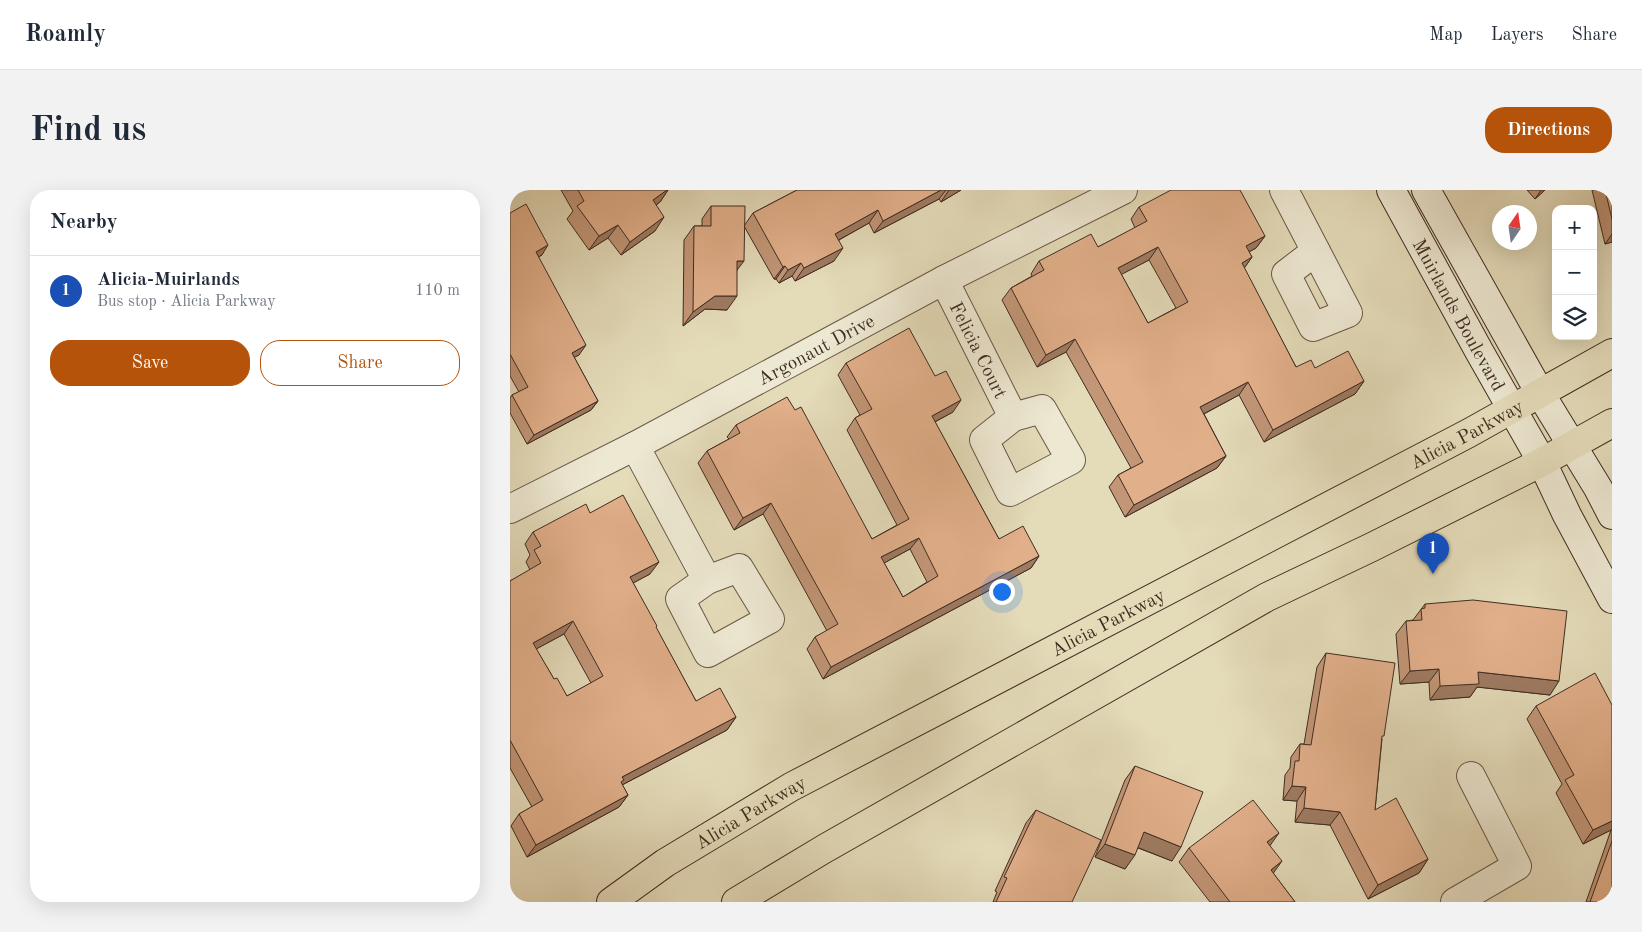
<!DOCTYPE html>
<meta charset="utf-8">
<style>
:root{--surface:#fff;--page:#f2f2f3;--text:#1f2937;--muted:#747a83;--line:#e0e1e3;--accent:#b45309}
body{margin:0;font-family:"Old Standard TT",serif;background:var(--page);color:var(--text)}
.controls{position:absolute;right:15px;top:15px;display:grid;overflow:hidden;border-radius:10px;box-shadow:0 5px 20px #0002}
.controls button{width:45px;height:45px;display:grid;place-items:center;padding:0;border:0;border-bottom:1px solid var(--line);background:var(--surface);color:var(--text);font:25px sans-serif}
.compass{position:absolute;left:982px;top:15px;width:45px;height:45px;border-radius:50%;background:var(--surface);box-shadow:0 5px 20px #0002;rotate:13deg}
.you{position:absolute;left:491px;top:401px;width:18px;height:18px;margin:-12px;border:4px solid #fff;border-radius:50%;background:#1a73e8;box-shadow:0 0 0 8px #1a73e833}
.badge{display:grid;place-items:center;width:32px;height:32px;border-radius:50%;background:var(--accent);color:#fff;font-size:16px;font-weight:700}
.pin{position:absolute;translate:-50% -41px;filter:drop-shadow(0 1px 2px #0008)}
.pin::after{content:'';position:absolute;top:26px;width:18px;height:15px;background:inherit;clip-path:polygon(0 0,100% 0,50% 100%)}
.list{margin:0;padding:0;list-style:none}
h2{display:flex;justify-content:space-between;align-items:center;height:65px;margin:0;padding:0 20px;font-size:21px}
h2 small{font-size:16px;font-weight:400;color:var(--muted)}
.list li{display:grid;grid-template-columns:32px 1fr auto;gap:15px;align-items:center;box-sizing:border-box;height:70px;padding:0 20px;border-top:1px solid var(--line)}
.list b{display:block;font-size:19px;white-space:nowrap}
.list p{margin:0;font-size:16px;white-space:nowrap;color:var(--muted)}
.list em{font-size:16px;font-style:normal;color:var(--muted)}
.actions{display:flex;gap:10px;padding:15px 20px}
.actions a{flex:1;padding:11px 0;border:1px solid var(--accent);border-radius:20px;text-align:center;font-size:18px;color:var(--accent)}
.actions .main{background:var(--accent);color:#fff}
.icon{flex:none;width:28px;height:28px;fill:none;stroke:currentColor;stroke-width:2;stroke-linecap:round;stroke-linejoin:round}
.map{position:relative;flex:none;width:1102px;height:712px;overflow:hidden;border-radius:20px}
header{display:flex;align-items:center;gap:30px;box-sizing:border-box;height:70px;padding:0 25px;background:var(--surface);border-bottom:1px solid var(--line)}
header strong{font-size:24px}
nav{display:flex;gap:28px;margin-inline-start:auto;font-size:18px}
.intro{display:flex;align-items:center;justify-content:space-between;box-sizing:border-box;height:120px;padding:0 30px}
h1{margin:0;font-size:35px}
.button{padding:12px 22px;border-radius:20px;background:var(--accent);color:#fff;font-size:18px;font-weight:700}
main{display:flex;gap:30px;padding:0 30px}
aside{flex:1;background:var(--surface);border-radius:20px;box-shadow:0 5px 20px #0002}
.map>svg:first-child{display:block}
.lines{fill:none;stroke-linecap:round;stroke-linejoin:round}
.street-casing{stroke:#695847;stroke-width:30}
.secondary-casing{stroke:#402d21;stroke-width:30}
.primary-casing{stroke:#402d21;stroke-width:30}
.street{stroke:#ede8d2;stroke-width:28}
.secondary{stroke:#ede8d2;stroke-width:28}
.primary{stroke:#e4dbb9;stroke-width:28}
.wall{fill:#c29677;stroke:#402d21;fill-rule:evenodd}
.shaded-wall{fill:#9e7a61;stroke:#402d21}
.building{fill:#e1af8a;stroke:#402d21;fill-rule:evenodd}
.labels{text-anchor:middle;stroke-width:4.5;stroke-linejoin:round;paint-order:stroke}
.street-label{font-size:19px;fill:#402d21;stroke:#ede8d2}
</style>
<header>
<strong>Roamly</strong>
<nav><a>Map</a><a>Layers</a><a>Share</a></nav>
</header>
<div class="intro"><h1>Find us</h1><a class="button">Directions</a></div>
<main>
<aside>
<h2>Nearby<small></small></h2>
<ul class="list">
<li><span class="badge" style="background:#1a4fb4">1</span><div><b>Alicia-Muirlands</b><p>Bus stop · Alicia Parkway</p></div><em>110 m</em></li>
</ul>
<div class="actions"><a class="main">Save</a><a>Share</a></div>
</aside>
<div class="map">
<svg width="1102" height="712" viewBox="0 0 1102 712">
<rect width="100%" height="100%" fill="#e4dbb9"/>
<filter id="stains"><feTurbulence type="fractalNoise" baseFrequency=".004" numOctaves="4"/><feColorMatrix values="0 0 0 0 .2 0 0 0 0 .09 0 0 0 0 .02 0 0 0 .5 -.17"/></filter>
<radialGradient id="worn" r=".72"><stop offset=".6" stop-color="#630" stop-opacity="0"/><stop offset="1" stop-color="#630" stop-opacity=".3"/></radialGradient>
<g class="lines">
<defs>
<g id="street">
<polyline points="774,0 838,123 803,137 776,84 806,61"/>
<path id="s1" d="M434,90l69,137"/>
<polygon points="532,219 561,270 500,302 474,250 503,227"/>
<polyline points="125,256 197,390"/>
<path id="s2" d="M0,319l125,-63 309,-166 179,-90"/>
<polygon points="229,378 260,429 198,463 170,409 197,390"/>
<polyline points="945,712 1007,676 961,586"/>
</g>
<g id="secondary">
<path id="s3" d="M881,0l88,161 63,111 25,53 45,84"/>
<polyline points="916,0 1030,203 1088,298 1102,325"/>
</g>
<g id="primary">
<path id="s4" d="M101,712l54,-39 126,-76 678,-354 143,-80"/>
<polyline points="226,712 314,659 757,407 862,357 1032,272 1102,233"/>
</g>
</defs>
<use href="#street" class="street-casing"/>
<use href="#secondary" class="secondary-casing"/>
<use href="#primary" class="primary-casing"/>
<use href="#street" class="street"/>
<use href="#secondary" class="secondary"/>
<use href="#primary" class="primary"/>
</g>
<g class="wall">
<polygon points="51,0 158,0 150,12 146,15 145,41 111,65 98,48 79,60 57,29 63,21"/>
<polygon points="287,0 451,0 431,12 429,9 364,43 359,33 329,50 324,71 285,91 282,86 269,93 266,89 264,89 234,36 243,23"/>
<polygon points="1017,0 1035,0 1025,9"/>
<polygon points="1082,0 1102,0 1102,52 1095,54"/>
<polygon points="201,16 227,80 217,120 195,119 173,136 174,50 184,36 192,36 192,29"/>
<path d="M629,17l126,29 -9,12 -7,4 3,5 -8,11 52,99 19,1 49,13 -9,13 -91,48 -25,-47 -35,19 22,42 -9,12 -92,49 -16,-30 9,-12 13,-7 -65,-116 -29,15 -35,-67 9,-12 21,-12 -1,-2 8,-13 59,-14 37,-19 -4,-9zM639,70l27,48 -28,15 -27,-49z"/>
<polygon points="0,23 32,65 28,67 69,165 64,167 88,211 81,220 17,254 0,223 0,208 2,205 9,202 0,186"/>
<path d="M336,173l107,49 -18,10 64,117 40,17 -8,12 -208,111 -16,-30 8,-12 12,-6 -64,-117 -29,16 -36,-67 9,-12 22,-12 -2,-2 9,-12 59,-15 77,129 25,-14 -50,-95 8,-12 5,-3 -22,-40zM400,359l17,33 -24,15 -19,-34z"/>
<path d="M80,323l60,61 -17,9 23,45 40,73 40,16 -9,13 -105,55 6,10 -9,12 -92,50 -16,-31 8,-12 13,-7 -22,-39v-187l20,-11 -4,-8 4,-7 -5,-11 8,-12zM54,444l27,49 -24,13 -13,-17 -18,-30z"/>
<polygon points="915,414 1040,505 967,497 960,507 920,510 919,492 890,494 886,444 896,431 903,430"/>
<polygon points="816,463 872,549 865,620 918,669 909,683 858,709 820,635 785,632 787,611 773,610 775,585 780,578 781,567 790,554 794,554 807,477"/>
<polygon points="1102,515 1102,712 1076,712 1101,640 1073,654 1046,603 1052,594 1017,529 1026,516"/>
<polygon points="625,576 662,671 628,658 615,679 585,667 615,590"/>
<polygon points="526,620 562,712 483,712 487,702 485,701 516,633"/>
<polygon points="760,656 763,683 785,712 700,712 669,672 679,658"/>
</g>
<g class="shaded-wall">
<polygon points="157,0 158,0 150,12 133,24 143,10"/>
<polygon points="431,0 436,0 429,9 364,43 373,31"/>
<polygon points="439,0 451,0 431,12"/>
<polygon points="1031,0 1035,0 1025,9"/>
<polygon points="368,20 359,33 316,57 325,44"/>
<polygon points="154,27 145,41 111,65 120,52"/>
<polygon points="108,35 98,48 79,60 89,46"/>
<polygon points="1102,44 1102,52 1095,54"/>
<polygon points="755,46 746,58 727,68 736,56"/>
<polygon points="38,55 32,65 19,72 26,62"/>
<polygon points="648,57 639,70 599,91 608,78"/>
<polygon points="333,58 324,71 285,91 294,78"/>
<polygon points="742,67 733,80 732,73"/>
<polygon points="227,71 234,71 224,84"/>
<polygon points="291,73 282,86 269,93 278,80"/>
<polygon points="275,76 266,89 264,89 273,77"/>
<polygon points="205,106 227,106 217,120 195,119 173,136 183,122"/>
<polygon points="565,149 556,162 527,177 536,165"/>
<polygon points="76,155 69,165 55,172 62,163"/>
<polygon points="854,191 845,204 754,252 763,240"/>
<polygon points="738,192 729,205 682,230 690,217"/>
<polygon points="451,210 443,222 413,238 422,226"/>
<polygon points="88,211 81,220 17,254 24,245"/>
<polygon points="716,266 707,278 615,327 624,315"/>
<polygon points="261,313 253,324 224,340 233,328"/>
<polygon points="409,348 400,359 363,379 371,367"/>
<polygon points="529,366 521,378 313,489 321,477"/>
<polygon points="149,372 140,384 112,399 120,387"/>
<polygon points="63,431 54,444 15,465 23,453"/>
<polygon points="929,479 919,492 890,494 900,481"/>
<polygon points="968,482 1049,491 1040,505 967,497 960,507 920,510 930,496"/>
<polygon points="226,527 217,540 110,596 112,587"/>
<polygon points="782,596 796,597 787,611 773,610"/>
<polygon points="118,605 109,617 17,667 26,655"/>
<polygon points="794,618 830,622 820,635 785,632"/>
<polygon points="1102,631 1102,639 1101,640 1073,654 1083,640"/>
<polygon points="634,642 671,657 662,671 624,656"/>
<polygon points="769,643 759,657 757,652"/>
<polygon points="595,654 625,665 615,679 585,667"/>
<polygon points="918,669 909,683 858,709 868,695"/>
<polygon points="772,671 762,685 761,680"/>
</g>
<g class="building">
<polygon points="68,0 157,0 143,10 154,27 120,52 108,35 89,46 67,16 74,11"/>
<polygon points="287,0 431,0 373,31 368,20 325,44 333,58 294,78 291,73 278,80 275,76 273,77 243,23"/>
<path d="M661,0h69l25,46 -19,10 6,11 -10,6 54,104 15,-7 4,8 33,-17 16,30 -91,49 -25,-48 -48,25 26,49 -92,49 -16,-30 25,-13 -68,-123 -29,16 -35,-67 33,-18 -5,-9 52,-27 7,13 49,-26 -8,-14zM648,57l30,55 -40,21 -30,-55z"/>
<polygon points="1095,0 1102,0 1102,29"/>
<polygon points="16,14 38,55 26,62 76,155 62,163 88,211 24,245 2,205 18,197 0,164 0,23"/>
<polygon points="201,16 235,16 234,71 227,71 227,106 205,106 183,122 184,36 201,36"/>
<path d="M399,138l26,48 11,-5 15,29 -29,16 67,123 24,-13 16,30 -208,111 -16,-30 23,-13 -67,-121 -28,15 -36,-67 33,-18 -4,-8 51,-28 8,13 6,-3 71,132 37,-20 -54,-101 17,-9 -26,-46zM409,348l19,38 -35,21 -22,-40z"/>
<path d="M113,305l36,67 -29,15 27,49 -1,1 40,74 24,-13 16,29 -114,60 2,3 -3,2 7,13 -92,50 -17,-31 24,-14 -33,-60v-159l31,-18 -7,-13 7,-4 -8,-14 53,-28 4,9zM63,431l30,55 -36,20 -10,-18 -3,1 -21,-36z"/>
<polygon points="963,410 1057,421 1049,491 968,482 969,494 930,496 929,479 900,481 896,431 912,430 911,419 915,418 915,414"/>
<polygon points="816,463 885,473 874,546 872,546 865,620 886,608 918,669 868,695 830,622 794,618 796,597 782,596 785,571 789,571 790,554 801,555"/>
<polygon points="1085,483 1102,515 1102,631 1083,640 1055,590 1064,585 1026,516"/>
<polygon points="625,576 693,602 671,657 634,642 625,665 595,654"/>
<polygon points="743,610 769,643 757,652 772,671 761,680 785,712 720,712 679,658"/>
<polygon points="526,620 591,650 562,712 486,712 497,688 494,687"/>
<polygon points="1102,651 1102,712 1080,712"/>
</g>
<g class="labels">
<g class="street-label">
<text dy="7" stroke="none"><textPath href="#s3" startOffset="142">Muirlands Boulevard</textPath></text>
<text dy="7" stroke="none"><textPath href="#s2" startOffset="345">Argonaut Drive</textPath></text>
<text dy="7" stroke="none"><textPath href="#s1" startOffset="78">Felicia Court</textPath></text>
<text dy="7" stroke="none"><textPath href="#s4" startOffset="976">Alicia Parkway</textPath></text>
<text dy="7" stroke="none"><textPath href="#s4" startOffset="571">Alicia Parkway</textPath></text>
<text dy="7" stroke="none"><textPath href="#s4" startOffset="166">Alicia Parkway</textPath></text>
</g>
</g>
<rect width="100%" height="100%" filter="url(#stains)"/>
<rect width="100%" height="100%" fill="url(#worn)"/>
</svg>
<div class="controls">
<button>+</button>
<button>−</button>
<button><svg class="icon" aria-label="layers" viewBox="0 0 24 24"><path d="M12 4l9 5-9 5-9-5zM3 14l9 5 9-5"/></svg></button>
</div>
<svg class="compass" viewBox="-18 -18 36 36"><path d="M0-13l5 13h-10z" fill="#e53935"/><path d="M0 13l5-13h-10z" fill="#747a83"/></svg>
<div class="you"></div>
<div class="pin badge" style="left:923px;top:384px;background:#1a4fb4">1</div>
</div>
</main>
